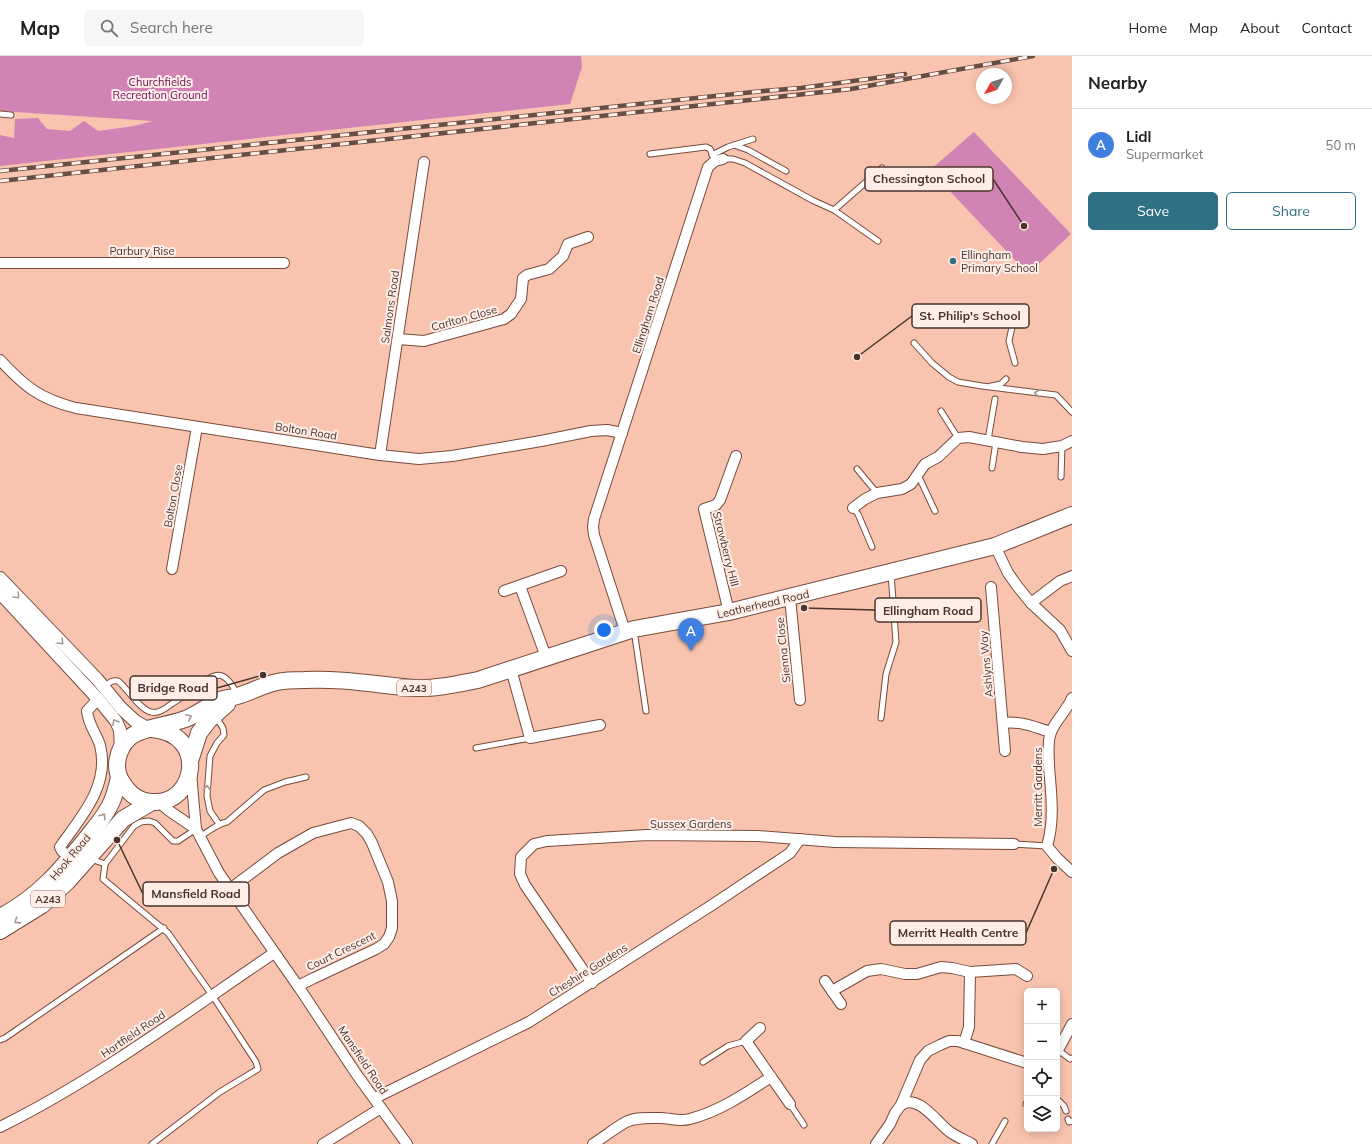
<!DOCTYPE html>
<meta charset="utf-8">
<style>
:root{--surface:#fff;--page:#f6f6f6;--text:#202124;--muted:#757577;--line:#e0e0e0;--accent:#307084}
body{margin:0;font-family:Mulish,sans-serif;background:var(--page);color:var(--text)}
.controls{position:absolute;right:12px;bottom:12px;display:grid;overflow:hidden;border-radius:6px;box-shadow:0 2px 10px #0003}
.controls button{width:36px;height:36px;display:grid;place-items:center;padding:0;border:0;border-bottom:1px solid var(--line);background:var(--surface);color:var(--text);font:20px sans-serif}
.compass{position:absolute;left:976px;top:12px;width:36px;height:36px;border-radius:50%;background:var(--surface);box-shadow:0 2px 10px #0003;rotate:231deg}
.you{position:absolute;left:604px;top:574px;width:14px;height:14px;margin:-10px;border:3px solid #fff;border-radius:50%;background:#1a73e8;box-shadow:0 0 0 6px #1a73e833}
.badge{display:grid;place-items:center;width:26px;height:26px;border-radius:50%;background:var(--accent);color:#fff;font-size:13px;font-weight:700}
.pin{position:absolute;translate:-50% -33px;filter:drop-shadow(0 1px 2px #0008)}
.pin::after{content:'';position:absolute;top:21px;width:14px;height:12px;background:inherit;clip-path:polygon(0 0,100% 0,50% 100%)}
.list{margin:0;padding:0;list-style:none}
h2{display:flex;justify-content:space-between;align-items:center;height:52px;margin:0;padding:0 16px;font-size:17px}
h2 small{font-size:13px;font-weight:400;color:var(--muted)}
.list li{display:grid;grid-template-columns:26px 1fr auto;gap:12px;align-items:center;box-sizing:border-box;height:72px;padding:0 16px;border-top:1px solid var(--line)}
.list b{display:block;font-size:15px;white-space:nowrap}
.list p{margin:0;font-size:13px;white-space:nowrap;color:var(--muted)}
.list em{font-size:13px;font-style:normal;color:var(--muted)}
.actions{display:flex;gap:8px;padding:12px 16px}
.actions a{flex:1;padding:9px 0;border:1px solid var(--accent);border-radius:6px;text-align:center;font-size:14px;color:var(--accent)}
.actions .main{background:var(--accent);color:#fff}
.icon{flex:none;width:22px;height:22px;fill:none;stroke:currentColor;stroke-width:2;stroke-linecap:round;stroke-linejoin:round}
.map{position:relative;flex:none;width:1072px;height:1088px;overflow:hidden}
header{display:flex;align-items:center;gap:24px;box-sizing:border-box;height:56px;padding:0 20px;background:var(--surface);border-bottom:1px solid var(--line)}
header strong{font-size:19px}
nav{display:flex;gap:22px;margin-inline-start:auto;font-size:14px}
.search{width:280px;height:36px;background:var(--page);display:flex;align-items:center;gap:10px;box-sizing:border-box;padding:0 14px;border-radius:6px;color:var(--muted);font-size:15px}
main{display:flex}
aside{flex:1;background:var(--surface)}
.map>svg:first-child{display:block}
.green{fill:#d183b4}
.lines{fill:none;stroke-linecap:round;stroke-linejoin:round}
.service-casing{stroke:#774b3a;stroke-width:7}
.minor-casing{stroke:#774b3a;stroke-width:12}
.tertiary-casing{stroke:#774b3a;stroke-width:14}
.trunk-casing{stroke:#774b3a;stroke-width:18}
.service{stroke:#fff;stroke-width:5}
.minor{stroke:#fff;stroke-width:10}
.tertiary{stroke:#fff;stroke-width:12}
.trunk{stroke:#fff;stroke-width:16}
.rail-casing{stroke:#674d43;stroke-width:4.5}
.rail{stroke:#ffeee8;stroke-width:3;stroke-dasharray:9;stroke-linecap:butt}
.oneway{stroke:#a49a96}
.poi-dot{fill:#307084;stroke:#ffeee8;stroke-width:1.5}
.labels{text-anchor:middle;stroke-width:4;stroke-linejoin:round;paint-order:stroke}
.shield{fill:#ffeee8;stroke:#806c64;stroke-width:1}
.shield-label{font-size:10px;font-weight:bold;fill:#49342c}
.park-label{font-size:11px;fill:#6d0a53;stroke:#ffeee8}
.street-label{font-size:11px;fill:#49342c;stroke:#ffeee8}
.poi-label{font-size:11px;fill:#49342c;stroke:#ffeee8;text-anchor:start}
.leader{fill:none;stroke:#49342c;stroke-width:1.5}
.callout-dot{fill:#49342c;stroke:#ffeee8;stroke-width:1.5}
.callout{fill:#ffeee8;stroke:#49342c;stroke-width:1.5}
.callout-label{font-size:12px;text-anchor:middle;font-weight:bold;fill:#49342c}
</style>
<header>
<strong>Map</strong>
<div class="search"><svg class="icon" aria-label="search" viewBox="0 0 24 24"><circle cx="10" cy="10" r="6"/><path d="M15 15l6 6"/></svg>Search here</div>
<nav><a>Home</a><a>Map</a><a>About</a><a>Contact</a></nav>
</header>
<main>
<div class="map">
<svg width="1072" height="1088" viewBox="0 0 1072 1088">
<rect width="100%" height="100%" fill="#f8c4b0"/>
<g class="green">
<polygon points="0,0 581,0 582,11 570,48 0,110 0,79 14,82 15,63 38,62 47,73 70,75 84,65 98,75 134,70 153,65 0,55"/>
<polygon points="974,76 1071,178 1028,218 930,114"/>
</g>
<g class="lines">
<defs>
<g id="service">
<polyline points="0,58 11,59"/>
<polyline points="734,89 748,94 786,115"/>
<polyline points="650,98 706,91 710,93 715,105"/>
<polyline points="712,99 728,91 753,83"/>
<polyline points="723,103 733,103 745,107 812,144 834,154 882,112"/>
<polyline points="834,154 878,185"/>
<polyline points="1014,262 1009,285 1015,307"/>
<polyline points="914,287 932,307 949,321 958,326 982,330 1056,339 1072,356"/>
<polyline points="991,330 1001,328 1006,323"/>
<polyline points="941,355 958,382"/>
<polyline points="988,384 995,343"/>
<polyline points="992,412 996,386"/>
<polyline points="857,413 877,437"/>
<polyline points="918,419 935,455"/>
<polyline points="1061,421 1062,390"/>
<polyline points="853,452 858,458 872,491"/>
<polyline points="634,574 646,655"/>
<path d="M104,631c5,-4 7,-7 14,-6 9,7 22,29 33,31 7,2 14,-3 19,-7 9,-6 17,-11 25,-17 21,-16 29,-20 42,6"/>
<polyline points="216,661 223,672 224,679 217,687 210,700 207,740 210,755 219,768"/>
<polyline points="881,662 886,618 896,586 891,517"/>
<polyline points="476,692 530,682"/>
<path d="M199,781c10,-5 17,-13 28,-15l37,-32 21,-8 21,-5"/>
<polyline points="1014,788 1047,790"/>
<polyline points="91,803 105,808 134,770 141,766 149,765 155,767 173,785 178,785 196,773"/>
<polyline points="105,808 103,823 168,877 212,939 256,1006 258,1013 220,1036 152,1088"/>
<polyline points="0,984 5,982 164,872"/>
<polyline points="1058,994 1070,1003 1072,1002"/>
<polyline points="703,1006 728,990 746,985"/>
<polyline points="1057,1043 1064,1050 1066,1055"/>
<polyline points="790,1048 804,1069"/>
<polyline points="1026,1048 1027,1046"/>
<polyline points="1068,1063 1069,1066 1072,1065"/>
<polyline points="992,1088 1005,1065"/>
</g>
<g id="minor">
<polyline points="0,207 284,207"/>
<polyline points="398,283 424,285 504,263 511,258 521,243 523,222 527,219 549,213 563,200 568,188 588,181"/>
<path d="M0,304c25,27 40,39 76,48l304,47 39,4 33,-3 89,-15 50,-10 16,-1 15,3"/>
<polyline points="380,399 424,106"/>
<polyline points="853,452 865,443 877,437 902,433 911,428 925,408 938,401 958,382 969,381 1022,391 1043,393 1062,390 1072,385"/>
<polyline points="995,490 1008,517 1018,531 1031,547 1060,574 1072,595"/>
<polyline points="172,513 197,371"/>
<polyline points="520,530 546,601"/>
<polyline points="991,531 1005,695"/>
<polyline points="504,535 561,515"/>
<polyline points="790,542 800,644"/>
<polyline points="1031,547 1060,525 1072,520"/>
<polyline points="729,556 704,453 716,449 720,444 736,400"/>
<polyline points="625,575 594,479 593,471 594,463 708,111 715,105 723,103"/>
<polyline points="511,613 530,682 600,669"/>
<path d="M1072,642c-5,12 -16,22 -21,34 -4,10 -2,24 -2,34 2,26 6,54 -2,80l10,12 15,14"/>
<path d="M1003,667c20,-2 30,4 48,9"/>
<polyline points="191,717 196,773 219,817 300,933 357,1019 407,1088"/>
<polyline points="159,746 168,754 196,773"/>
<path d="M70,802l-8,-7 -2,-4 2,-3c21,-29 48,-60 38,-99 -4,-12 -12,-21 -13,-34l11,-12"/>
<polyline points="230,833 278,797 313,777 351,767 359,770 367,778 372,787 388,826 392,845 392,872 389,881 384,888 376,893 314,922 298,930"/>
<polyline points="825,925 841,948"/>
<polyline points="592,927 525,829 520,818 521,801 534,788 547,785 647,779 758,780 835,786 1014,788"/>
<polyline points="832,935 867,915 881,913 905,918 917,918 941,911 952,912 970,916 1016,913 1027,920"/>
<polyline points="760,972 746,985 790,1048"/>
<polyline points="964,987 969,971 970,916"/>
<polyline points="1057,996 1072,968"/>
<polyline points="375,1042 529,966 712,849 790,797 800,783"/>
<path d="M901,1049c18,-12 37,19 49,27 7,5 15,8 22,12"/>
<path d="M0,1071c97,-48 185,-114 274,-174"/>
<polyline points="323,1088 381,1052"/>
<path d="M593,1088c11,-7 22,-16 33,-22 10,-5 23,-4 34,-4 10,0 19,4 30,1 30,-8 55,-25 81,-42"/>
<polyline points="876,1088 890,1068 895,1057 901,1049 920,1004 928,995 940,989 949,985 958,985 1027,1007"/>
</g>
<g id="tertiary">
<polyline points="0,522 97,623 121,652 135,665 149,673"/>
<polyline points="0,537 98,643 116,665 120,674 121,693"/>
</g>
<g id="trunk">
<path d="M152,673c57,5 44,76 1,73 -14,0 -24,-8 -31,-20 -9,-13 -5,-33 7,-44 12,-11 43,-13 59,-20 11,-5 21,-13 32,-18 5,-2 12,-2 17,-4 14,-4 26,-11 40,-14 9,-2 18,-2 27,-2 38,-2 74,5 111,8 21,1 42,-4 63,-8l156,-51 95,-17 266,-66 77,-31"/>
<polyline points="190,705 199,677 209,664 227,648"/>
<path d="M0,861c37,-19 60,-46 86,-78 9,-12 20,-23 26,-38 3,-7 5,-15 7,-23"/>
<polyline points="0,875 42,849 67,826 123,763 152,746"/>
</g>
</defs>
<use href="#service" class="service-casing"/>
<use href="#minor" class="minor-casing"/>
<use href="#tertiary" class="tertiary-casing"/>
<use href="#trunk" class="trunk-casing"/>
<use href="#service" class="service"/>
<use href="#minor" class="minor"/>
<use href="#tertiary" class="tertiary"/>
<use href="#trunk" class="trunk"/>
<defs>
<g id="rail">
<polyline points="0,115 763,35 801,32 905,18"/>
<polyline points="0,125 851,33 1033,0"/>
</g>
</defs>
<use href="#rail" class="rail-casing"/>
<use href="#rail" class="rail"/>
</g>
<defs><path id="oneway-chevron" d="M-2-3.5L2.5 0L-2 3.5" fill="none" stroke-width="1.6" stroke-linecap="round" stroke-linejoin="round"/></defs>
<g class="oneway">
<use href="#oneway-chevron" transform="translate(1037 337) rotate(-173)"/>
<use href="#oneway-chevron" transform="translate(17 540) rotate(46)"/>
<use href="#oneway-chevron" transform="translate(61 586) rotate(46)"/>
<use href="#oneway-chevron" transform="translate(189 661) rotate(-25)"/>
<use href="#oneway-chevron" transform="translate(115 666) rotate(-120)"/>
<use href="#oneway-chevron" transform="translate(207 732) rotate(-86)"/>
<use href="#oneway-chevron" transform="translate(103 760) rotate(-57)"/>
<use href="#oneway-chevron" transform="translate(17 865) rotate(147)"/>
</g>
<circle class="poi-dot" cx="953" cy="205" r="4"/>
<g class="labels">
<g class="shield">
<rect x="397" y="624" width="34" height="16" rx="3"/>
<rect x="31" y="835" width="34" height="16" rx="3"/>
</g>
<g class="shield-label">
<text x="414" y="636">A243</text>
<text x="48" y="847">A243</text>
</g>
<g class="park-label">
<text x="160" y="30">Churchfields<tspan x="160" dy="13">Recreation Ground</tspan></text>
</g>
<g class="street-label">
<text x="142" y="199">Parbury Rise</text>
<text transform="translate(390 251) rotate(-82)" y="4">Salmons Road</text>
<text transform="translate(648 259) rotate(-72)" y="4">Ellingham Road</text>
<text transform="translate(464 262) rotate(-16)" y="4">Carlton Close</text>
<text transform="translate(306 375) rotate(9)" y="4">Bolton Road</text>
<text transform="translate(173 440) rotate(-80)" y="4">Bolton Close</text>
<text transform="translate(726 493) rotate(76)" y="4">Strawberry Hill</text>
<text transform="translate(763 548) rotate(-13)" y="4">Leatherhead Road</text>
<text transform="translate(783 594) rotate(-96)" y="4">Sienna Close</text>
<text transform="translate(986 608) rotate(-95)" y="4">Ashlyns Way</text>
<text transform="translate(1038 731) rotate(-90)" y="4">Merritt Gardens</text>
<text x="691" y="772">Sussex Gardens</text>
<text transform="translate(70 801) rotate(-50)" y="4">Hook Road</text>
<text transform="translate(341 895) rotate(-26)" y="4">Court Crescent</text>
<text transform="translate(588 914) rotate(-32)" y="4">Cheshire Gardens</text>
<text transform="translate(133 978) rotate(-34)" y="4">Hartfield Road</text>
<text transform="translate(363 1004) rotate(56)" y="4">Mansfield Road</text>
</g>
<g class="poi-label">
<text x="961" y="203">Ellingham<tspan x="961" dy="13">Primary School</tspan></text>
</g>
</g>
<path class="leader" d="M1024 170L993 123M857 301L912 260M804 552L875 554M263 619L217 632M117 784L143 838M1054 813L1026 877"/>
<g class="callout-dot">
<circle cx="1024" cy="170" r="4"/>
<circle cx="857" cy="301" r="4"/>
<circle cx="804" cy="552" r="4"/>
<circle cx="263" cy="619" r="4"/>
<circle cx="117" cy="784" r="4"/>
<circle cx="1054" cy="813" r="4"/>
</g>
<g class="callout">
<rect x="865" y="111" width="128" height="24" rx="4"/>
<rect x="912" y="248" width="117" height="24" rx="4"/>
<rect x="875" y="542" width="106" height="24" rx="4"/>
<rect x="130" y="620" width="87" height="24" rx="4"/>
<rect x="143" y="826" width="106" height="24" rx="4"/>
<rect x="890" y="865" width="136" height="24" rx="4"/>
</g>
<g class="callout-label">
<text x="929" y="127">Chessington School</text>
<text x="970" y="264">St. Philip's School</text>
<text x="928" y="559">Ellingham Road</text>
<text x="173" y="636">Bridge Road</text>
<text x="196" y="842">Mansfield Road</text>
<text x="958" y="881">Merritt Health Centre</text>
</g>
</svg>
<div class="controls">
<button>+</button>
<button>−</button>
<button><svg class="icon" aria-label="locate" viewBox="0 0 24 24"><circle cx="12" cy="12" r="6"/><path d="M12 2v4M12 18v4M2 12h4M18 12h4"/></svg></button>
<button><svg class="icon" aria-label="layers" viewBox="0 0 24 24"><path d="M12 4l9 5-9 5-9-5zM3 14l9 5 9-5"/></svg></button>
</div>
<svg class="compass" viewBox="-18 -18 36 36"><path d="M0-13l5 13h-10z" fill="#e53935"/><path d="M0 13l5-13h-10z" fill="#757577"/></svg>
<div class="you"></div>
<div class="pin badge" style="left:691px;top:595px;background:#3f7fe0">A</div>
</div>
<aside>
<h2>Nearby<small></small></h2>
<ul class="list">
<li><span class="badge" style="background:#3f7fe0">A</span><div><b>Lidl</b><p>Supermarket</p></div><em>50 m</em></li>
</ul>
<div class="actions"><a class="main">Save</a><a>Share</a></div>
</aside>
</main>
